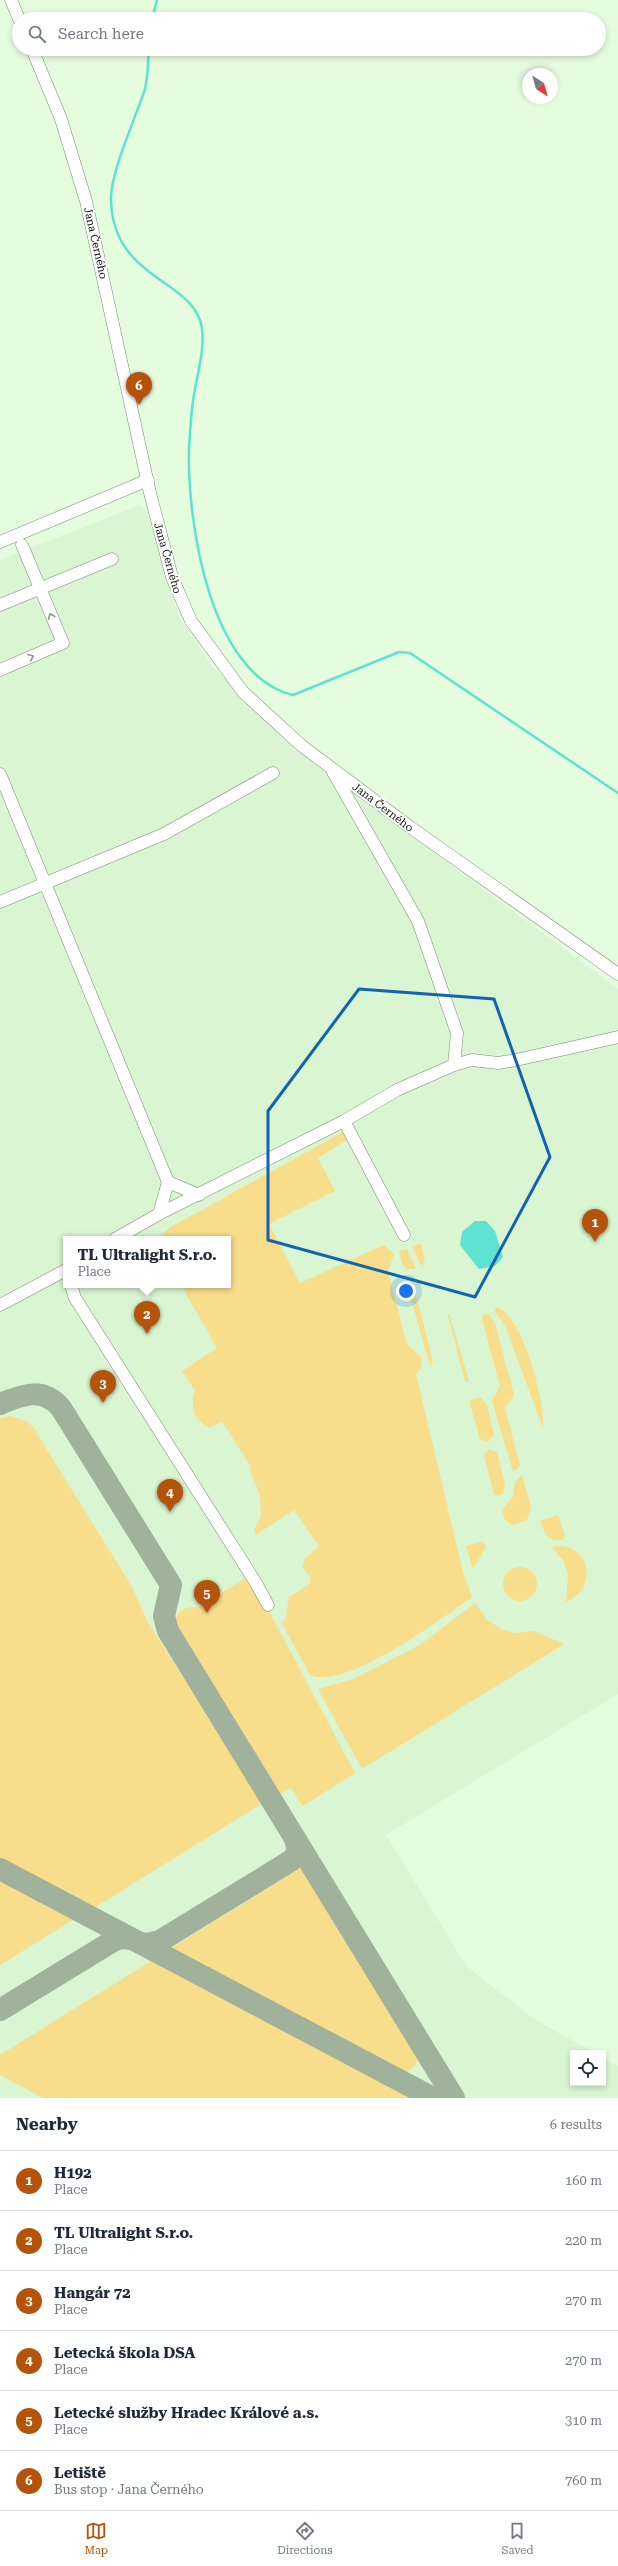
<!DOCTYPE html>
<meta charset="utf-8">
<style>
:root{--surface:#fff;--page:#f6f6f7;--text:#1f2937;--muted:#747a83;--line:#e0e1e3;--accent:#b45309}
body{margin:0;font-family:"Roboto Serif",serif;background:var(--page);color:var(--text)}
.controls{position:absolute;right:12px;bottom:12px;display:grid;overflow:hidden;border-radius:0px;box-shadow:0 2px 6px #0003}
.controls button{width:36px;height:36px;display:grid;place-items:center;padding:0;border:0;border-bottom:1px solid var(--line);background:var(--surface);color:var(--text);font:20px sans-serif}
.compass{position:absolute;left:522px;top:68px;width:36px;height:36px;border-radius:50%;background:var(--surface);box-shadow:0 2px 6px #0003;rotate:143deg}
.you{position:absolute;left:406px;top:1291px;width:14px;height:14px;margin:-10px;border:3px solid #fff;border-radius:50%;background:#1a73e8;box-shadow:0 0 0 6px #1a73e833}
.badge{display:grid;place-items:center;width:26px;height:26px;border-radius:50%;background:var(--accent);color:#fff;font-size:13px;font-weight:700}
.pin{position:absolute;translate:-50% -33px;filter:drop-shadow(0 1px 2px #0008)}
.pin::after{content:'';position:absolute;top:21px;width:14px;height:12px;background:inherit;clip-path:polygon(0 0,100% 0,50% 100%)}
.popup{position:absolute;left:63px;top:1236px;width:168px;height:52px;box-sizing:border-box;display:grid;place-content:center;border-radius:0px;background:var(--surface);filter:drop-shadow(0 1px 3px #0005);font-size:13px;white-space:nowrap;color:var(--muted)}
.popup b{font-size:15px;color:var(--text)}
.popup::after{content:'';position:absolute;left:50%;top:100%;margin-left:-8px;border:8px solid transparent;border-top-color:var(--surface)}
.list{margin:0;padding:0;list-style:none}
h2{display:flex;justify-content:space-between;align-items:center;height:52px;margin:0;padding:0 16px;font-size:17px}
h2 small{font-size:13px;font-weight:400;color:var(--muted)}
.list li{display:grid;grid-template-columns:26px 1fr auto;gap:12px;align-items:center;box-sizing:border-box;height:60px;padding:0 16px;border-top:1px solid var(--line)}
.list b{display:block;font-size:15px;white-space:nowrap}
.list p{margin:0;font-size:13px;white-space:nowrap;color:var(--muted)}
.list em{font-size:13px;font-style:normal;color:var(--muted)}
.icon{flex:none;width:22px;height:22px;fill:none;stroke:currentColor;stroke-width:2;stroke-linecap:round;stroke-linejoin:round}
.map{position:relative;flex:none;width:618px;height:2098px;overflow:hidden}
.search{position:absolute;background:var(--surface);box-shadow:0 2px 6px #0003;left:12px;right:12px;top:12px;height:44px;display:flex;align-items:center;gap:10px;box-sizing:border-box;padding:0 14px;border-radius:22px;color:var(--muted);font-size:15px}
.sheet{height:412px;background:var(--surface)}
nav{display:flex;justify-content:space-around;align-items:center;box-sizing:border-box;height:56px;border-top:1px solid var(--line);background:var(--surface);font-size:11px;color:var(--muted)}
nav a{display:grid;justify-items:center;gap:2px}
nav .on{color:var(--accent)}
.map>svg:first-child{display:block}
.built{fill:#d9f5d1;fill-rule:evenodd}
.green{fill:#f8dd8a}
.water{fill:#5ee3d3}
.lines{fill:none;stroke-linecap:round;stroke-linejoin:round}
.stream{stroke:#5ee3d3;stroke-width:2.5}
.taxiway{stroke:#a0b29b;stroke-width:22}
.minor-casing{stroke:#788c71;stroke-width:13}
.minor{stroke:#fff;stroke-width:12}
.oneway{stroke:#939792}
.marked{fill:none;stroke:#1463b2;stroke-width:3;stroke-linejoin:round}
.labels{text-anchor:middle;stroke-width:4;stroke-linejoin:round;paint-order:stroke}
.street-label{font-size:11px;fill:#10170d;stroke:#fff}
</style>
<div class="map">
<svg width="618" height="2098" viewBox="0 0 618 2098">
<rect width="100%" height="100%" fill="#e6fcdf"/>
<path class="built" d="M140,505l7,6 32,106 33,49 86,86 320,237v705l-232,141 81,132 69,53 59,33h-22v30h30v-25l15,8v32h-618v-1538zM66,1239h162v46h-162z"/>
<g class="green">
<path d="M343,1132l4,8 -29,18 17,33 -66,33 31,59 84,-38 10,9 -6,18 19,73 14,12 1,10 -6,7 47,198 9,25c-30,21 -126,94 -162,78l-29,-54h4l4,-24 21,-13v-7l-8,-10 3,-8 14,-13 -25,-36 -38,25 -2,-5 7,-14 -1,-21 -10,-24 1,-4 -29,-46 -12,7c-17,-8 -20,-20 -15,-37l-13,-20 35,-23 -36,-63h47v-46h-69l10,-11z"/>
<polygon points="421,1244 425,1260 422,1267 412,1246"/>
<polygon points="407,1249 416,1268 415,1269 407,1269 402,1264 399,1251"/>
<polygon points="410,1281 413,1283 433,1361 430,1366 407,1285"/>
<path d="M496,1307c26,6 50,97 47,121l-37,-100 -12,-19z"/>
<polygon points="449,1313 469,1381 465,1382 448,1315"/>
<polygon points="488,1313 495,1323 514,1395 505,1408 520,1466 513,1472 492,1401 500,1386 482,1319 483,1315"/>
<polygon points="480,1397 487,1405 494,1435 488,1442 480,1439 469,1401"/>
<polygon points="10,1416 26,1421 33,1427 132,1587 147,1621 263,1803 94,1908 0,1858 0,1419"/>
<polygon points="489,1449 497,1452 505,1484 503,1493 498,1496 494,1494 484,1456"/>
<polygon points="522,1475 531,1507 527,1520 513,1525 505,1520 502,1510 513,1497 515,1482"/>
<polygon points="558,1515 565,1536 563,1540 554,1540 546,1536 540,1521"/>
<polygon points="483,1541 486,1547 473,1569 466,1546"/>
<path d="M552,1547c34,-8 51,39 14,55l2,-28 -5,-14z"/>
<circle cx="520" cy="1584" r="17"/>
<path d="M246,1578l7,3 102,192 -52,33 -12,-18 -11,6 -104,-166 -2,-7c11,-21 23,-10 31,-17 11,-8 27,-18 41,-26z"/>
<polygon points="475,1603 486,1619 503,1630 516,1633 533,1631 564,1644 362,1769 318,1689 354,1679 420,1645"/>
<path d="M302,1867l114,186c3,11 -2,15 -11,20l-235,-124z"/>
<polygon points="0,1881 73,1920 0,1965"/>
<polygon points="151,1961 411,2098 43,2098 0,2075 0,2055"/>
</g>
<polygon class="water" points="475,1221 486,1221 495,1231 503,1257 495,1266 479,1269 460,1245 462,1232"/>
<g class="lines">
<g class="stream">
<polyline points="152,19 157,0"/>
<path d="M149,49c-1,13 -1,28 -4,40 -9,28 -35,84 -34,111 2,81 83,78 91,128 3,25 -6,49 -9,73 -2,15 -3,31 -4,47 -2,72 20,227 104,247l106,-43 11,1 208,140"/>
</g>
<g class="taxiway">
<path d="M0,1404c24,-10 43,-17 61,4l110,177 -7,31 4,15 286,467"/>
<polyline points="0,1869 433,2098"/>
<polyline points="140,1943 147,1944 160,1941 292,1860 298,1851 295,1839"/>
<polyline points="0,2010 113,1941 121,1938 132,1939"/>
</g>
<defs>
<g id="minor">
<polyline points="11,0 19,19"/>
<polyline points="32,49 61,119 86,201 150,493 172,577 191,621 243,692 302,746 410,827 618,974"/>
<polyline points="0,542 148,480"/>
<polyline points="0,605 112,559"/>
<polyline points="0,670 63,643 22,545"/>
<polyline points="333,772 418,921 457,1033 454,1065"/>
<polyline points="0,774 168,1182 159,1214 115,1239"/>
<polyline points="0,902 164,834 273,773"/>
<polyline points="344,1121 404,1235"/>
<polyline points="168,1182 199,1195"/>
<polyline points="159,1214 344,1121 397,1090 454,1065 472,1060 498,1063 516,1060 618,1037"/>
<polyline points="71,1285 75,1298 256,1583 268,1605"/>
<polyline points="0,1305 66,1270"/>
</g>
</defs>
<use href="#minor" class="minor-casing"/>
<use href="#minor" class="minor"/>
</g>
<defs><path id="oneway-chevron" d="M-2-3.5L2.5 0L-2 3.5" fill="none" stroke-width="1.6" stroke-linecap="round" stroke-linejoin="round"/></defs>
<g class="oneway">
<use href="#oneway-chevron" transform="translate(51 616) rotate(-113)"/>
<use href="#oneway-chevron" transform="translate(31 657) rotate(-23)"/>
</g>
<path class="marked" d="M359,989l135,10 56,158 -75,140 -207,-57v-129z"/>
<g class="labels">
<g class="street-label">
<text transform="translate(96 243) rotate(77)" y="4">Jana Černého</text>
<text transform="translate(168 558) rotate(74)" y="4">Jana Černého</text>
<text transform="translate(383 807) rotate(37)" y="4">Jana Černého</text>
</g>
</g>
</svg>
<div class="controls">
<button><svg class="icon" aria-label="locate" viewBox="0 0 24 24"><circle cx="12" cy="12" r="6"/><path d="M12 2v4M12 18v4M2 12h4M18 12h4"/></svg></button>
</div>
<svg class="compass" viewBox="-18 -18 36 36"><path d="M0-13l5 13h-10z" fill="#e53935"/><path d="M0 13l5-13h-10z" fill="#747a83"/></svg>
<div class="you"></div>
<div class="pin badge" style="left:595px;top:1242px">1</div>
<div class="pin badge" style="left:147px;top:1334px">2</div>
<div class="popup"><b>TL Ultralight S.r.o.</b>Place</div>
<div class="pin badge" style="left:103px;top:1403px">3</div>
<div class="pin badge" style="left:170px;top:1512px">4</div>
<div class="pin badge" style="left:207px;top:1613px">5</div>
<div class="pin badge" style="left:139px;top:405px">6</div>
<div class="search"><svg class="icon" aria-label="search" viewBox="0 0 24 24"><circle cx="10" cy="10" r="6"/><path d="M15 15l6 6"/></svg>Search here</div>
</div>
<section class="sheet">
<h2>Nearby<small>6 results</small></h2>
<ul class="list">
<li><span class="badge">1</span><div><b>H192</b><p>Place</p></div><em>160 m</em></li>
<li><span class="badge">2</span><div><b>TL Ultralight S.r.o.</b><p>Place</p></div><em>220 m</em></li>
<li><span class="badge">3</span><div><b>Hangár 72</b><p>Place</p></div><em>270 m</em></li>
<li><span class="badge">4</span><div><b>Letecká škola DSA</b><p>Place</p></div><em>270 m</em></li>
<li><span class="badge">5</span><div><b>Letecké služby Hradec Králové a.s.</b><p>Place</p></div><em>310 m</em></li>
<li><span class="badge">6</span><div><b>Letiště</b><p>Bus stop · Jana Černého</p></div><em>760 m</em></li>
</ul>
</section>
<nav>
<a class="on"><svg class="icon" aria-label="map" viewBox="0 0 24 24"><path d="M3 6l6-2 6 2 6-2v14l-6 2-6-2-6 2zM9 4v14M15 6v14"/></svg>Map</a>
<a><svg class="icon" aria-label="directions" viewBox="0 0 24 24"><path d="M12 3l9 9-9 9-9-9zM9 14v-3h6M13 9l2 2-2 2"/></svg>Directions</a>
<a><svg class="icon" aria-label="saved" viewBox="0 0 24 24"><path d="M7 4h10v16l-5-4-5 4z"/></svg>Saved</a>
</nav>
